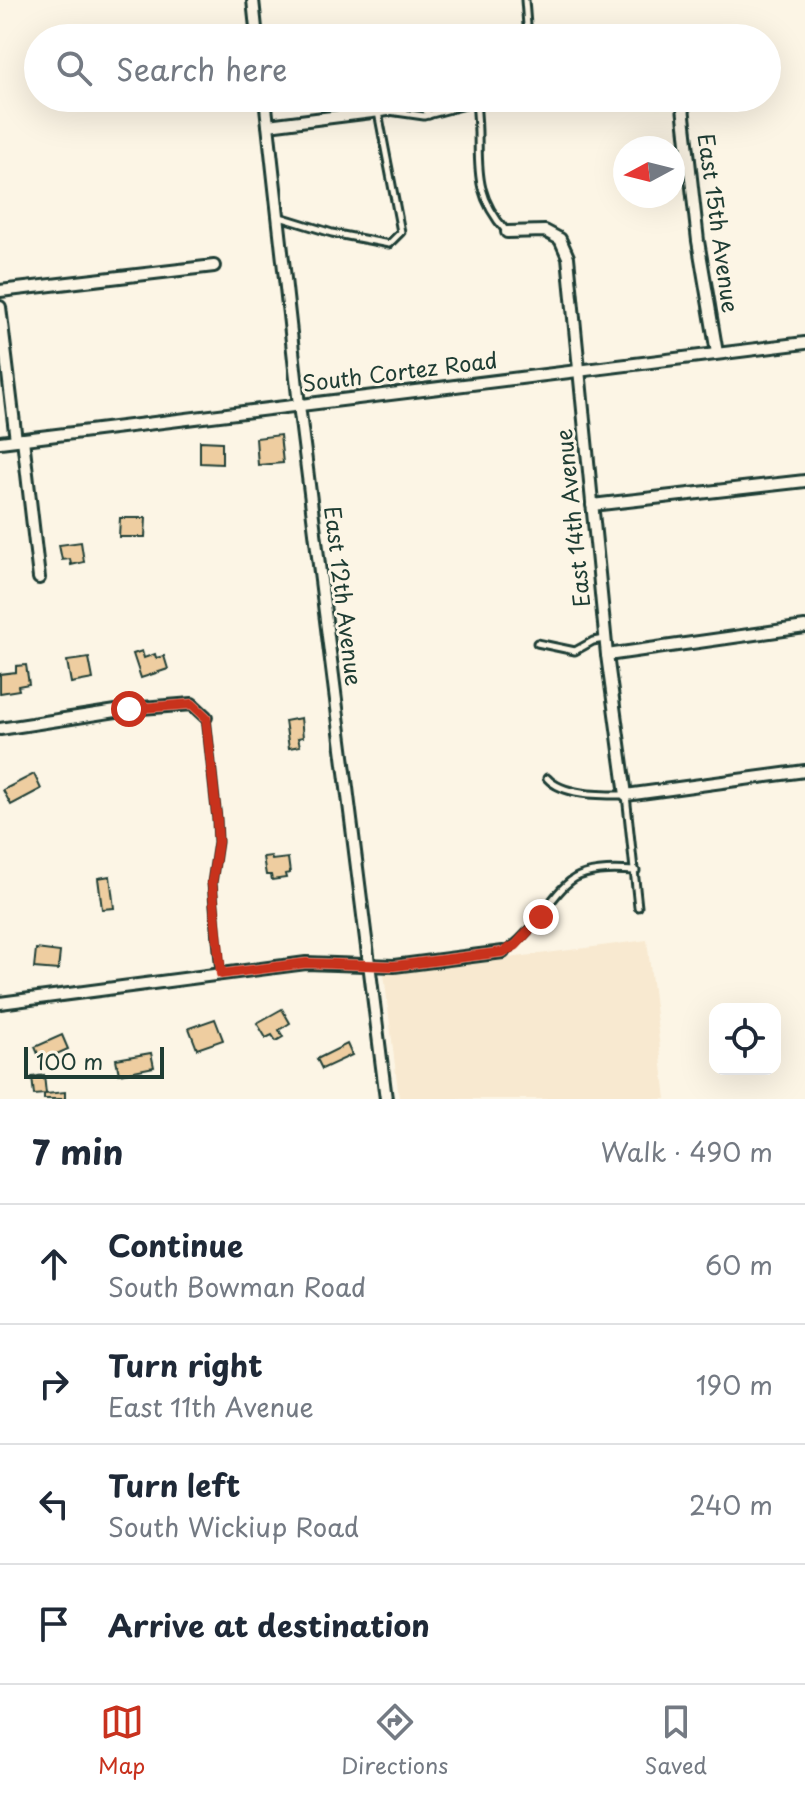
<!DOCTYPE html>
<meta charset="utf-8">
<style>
:root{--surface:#fff;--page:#f6f6f7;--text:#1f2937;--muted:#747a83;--line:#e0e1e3;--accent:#c8321e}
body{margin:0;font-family:"Playpen Sans",sans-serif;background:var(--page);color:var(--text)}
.controls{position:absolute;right:24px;bottom:24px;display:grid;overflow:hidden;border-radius:16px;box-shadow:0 8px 32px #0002}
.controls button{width:72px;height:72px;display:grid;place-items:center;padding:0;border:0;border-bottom:2px solid var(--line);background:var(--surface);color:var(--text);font:40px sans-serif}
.compass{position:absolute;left:613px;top:136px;width:72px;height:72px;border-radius:50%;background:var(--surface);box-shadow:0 8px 32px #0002;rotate:263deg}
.scale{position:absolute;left:24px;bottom:20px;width:140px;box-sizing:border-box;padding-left:8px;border:4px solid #1f3d34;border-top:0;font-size:22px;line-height:28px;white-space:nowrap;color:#1f3d34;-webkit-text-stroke:6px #fcf5e5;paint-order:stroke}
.stop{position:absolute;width:24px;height:24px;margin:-18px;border:6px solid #c8321e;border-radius:50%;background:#fff}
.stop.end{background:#c8321e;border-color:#fff;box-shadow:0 2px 8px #0008}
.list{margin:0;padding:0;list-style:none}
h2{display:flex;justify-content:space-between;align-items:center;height:104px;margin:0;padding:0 32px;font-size:34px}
h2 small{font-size:26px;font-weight:400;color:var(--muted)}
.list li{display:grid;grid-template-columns:52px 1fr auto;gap:24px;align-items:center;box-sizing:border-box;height:120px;padding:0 32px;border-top:2px solid var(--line)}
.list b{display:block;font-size:30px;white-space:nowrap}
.list p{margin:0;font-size:26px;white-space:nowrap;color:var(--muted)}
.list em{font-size:26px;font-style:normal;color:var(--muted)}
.icon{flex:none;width:44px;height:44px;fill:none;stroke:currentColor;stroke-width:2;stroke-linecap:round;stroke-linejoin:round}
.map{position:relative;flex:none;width:805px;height:1099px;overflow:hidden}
.search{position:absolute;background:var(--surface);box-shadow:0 8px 32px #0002;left:24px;right:24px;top:24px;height:88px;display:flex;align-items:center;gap:20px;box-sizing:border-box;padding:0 28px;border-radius:44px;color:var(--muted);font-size:30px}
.sheet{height:584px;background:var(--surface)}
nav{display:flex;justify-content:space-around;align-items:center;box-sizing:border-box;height:112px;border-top:2px solid var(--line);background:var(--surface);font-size:22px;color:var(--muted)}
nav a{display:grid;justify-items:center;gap:4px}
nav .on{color:var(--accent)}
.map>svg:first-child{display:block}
.built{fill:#f8e9d0}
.building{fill:#eecda0;stroke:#1f3d34;stroke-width:2}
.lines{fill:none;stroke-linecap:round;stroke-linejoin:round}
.lane-casing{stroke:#1f3d34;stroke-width:11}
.street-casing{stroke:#1f3d34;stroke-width:16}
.lane{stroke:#fcf5e5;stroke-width:5}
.street{stroke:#fcf5e5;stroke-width:10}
.route{stroke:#c8321e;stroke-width:10}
.labels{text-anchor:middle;stroke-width:6;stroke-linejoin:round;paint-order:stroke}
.street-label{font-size:22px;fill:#1f3d34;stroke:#fcf5e5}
</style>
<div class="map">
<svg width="805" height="1099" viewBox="0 0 805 1099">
<rect width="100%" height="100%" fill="#fcf5e5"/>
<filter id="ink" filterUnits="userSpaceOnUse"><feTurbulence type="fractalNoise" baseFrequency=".0125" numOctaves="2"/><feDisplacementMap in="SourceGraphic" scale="16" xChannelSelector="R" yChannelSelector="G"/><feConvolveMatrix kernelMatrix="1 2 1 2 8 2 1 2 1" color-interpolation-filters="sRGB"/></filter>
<g filter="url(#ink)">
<polygon class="built" points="647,940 666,1099 399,1099 384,974"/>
<g class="building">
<polygon points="280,435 283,463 258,465 256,438"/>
<polygon points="200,441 222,442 222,464 200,463"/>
<polygon points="120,518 146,518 145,537 119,537"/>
<polygon points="81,542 84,562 71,565 70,559 62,560 59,545"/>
<polygon points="142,651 144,658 155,654 156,658 164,656 168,669 141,678 133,654"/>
<polygon points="89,658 93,679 71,683 67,661"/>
<polygon points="26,665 29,684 18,686 19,690 0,693 0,674 16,672 16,666"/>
<polygon points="301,718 303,737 298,738 300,746 289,748 285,721"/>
<polygon points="34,774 41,789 11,805 3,790"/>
<polygon points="271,856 272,860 288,858 290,873 285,874 286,878 272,880 271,875 266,875 263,857"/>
<polygon points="110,876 114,908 102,909 98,878"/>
<polygon points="36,949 60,952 58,970 34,968"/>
<polygon points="282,1009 290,1023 279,1030 283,1037 276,1041 272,1035 266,1038 257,1023"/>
<polygon points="215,1019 223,1040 197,1049 189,1028"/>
<polygon points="62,1035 68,1049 41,1061 35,1047"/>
<polygon points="347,1044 352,1055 322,1069 317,1059"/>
<polygon points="151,1053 154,1067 119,1074 116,1059"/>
<polygon points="44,1075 46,1094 65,1092 65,1099 44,1099 44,1094 34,1095 32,1077"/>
</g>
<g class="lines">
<defs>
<g id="lane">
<polyline points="525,0 528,38"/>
<polyline points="419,101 429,115"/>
<path d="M476,103c7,53 -9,84 30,128"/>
<polyline points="389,111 424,116 492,98"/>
<polyline points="399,112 424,98"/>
<polyline points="280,217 332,233 389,244 401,232 378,112"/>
<polyline points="537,643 575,651 593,641 604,639"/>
<polyline points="206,717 217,819 218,842 212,883 220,973"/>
<path d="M547,778c16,18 55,17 79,17l12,112"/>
<path d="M503,952c31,-16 51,-66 76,-76 17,-7 38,-6 57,-5"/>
</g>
<g id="street">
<polyline points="253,0 257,38"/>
<polyline points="265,98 299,405 386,1099"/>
<polyline points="682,98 698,241 717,353"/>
<polyline points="268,125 388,110"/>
<polyline points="507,232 545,231 560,239 568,257 607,655 626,795 805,771"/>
<polyline points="0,291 214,266"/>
<polyline points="0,307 16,440"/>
<polyline points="23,439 39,578"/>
<polyline points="0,442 805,343"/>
<polyline points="592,505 805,481"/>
<polyline points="607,655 805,627"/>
<polyline points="0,729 129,709 192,704 206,717"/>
<polyline points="0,1003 306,963 394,966 503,952"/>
</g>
</defs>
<use href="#lane" class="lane-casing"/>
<use href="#street" class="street-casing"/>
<use href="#lane" class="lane"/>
<use href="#street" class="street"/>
</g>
</g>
<g class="lines" filter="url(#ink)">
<polyline class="route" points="129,709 192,704 206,717 217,819 218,842 212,883 221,974 306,963 394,966 503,952 516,945 541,917"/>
</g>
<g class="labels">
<g class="street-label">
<text transform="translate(718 223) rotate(82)" y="8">East 15th Avenue</text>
<text transform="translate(400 372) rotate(-7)" y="8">South Cortez Road</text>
<text transform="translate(573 518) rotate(-96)" y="8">East 14th Avenue</text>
<text transform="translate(343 596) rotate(83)" y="8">East 12th Avenue</text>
</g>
</g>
</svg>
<div class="controls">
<button><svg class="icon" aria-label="locate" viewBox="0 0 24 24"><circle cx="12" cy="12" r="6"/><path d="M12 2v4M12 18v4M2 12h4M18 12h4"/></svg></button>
</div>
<svg class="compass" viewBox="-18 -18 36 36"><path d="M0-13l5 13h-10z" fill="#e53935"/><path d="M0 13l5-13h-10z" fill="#747a83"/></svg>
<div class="scale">100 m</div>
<div class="stop" style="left:129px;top:709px"></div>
<div class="stop end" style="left:541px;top:917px"></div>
<div class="search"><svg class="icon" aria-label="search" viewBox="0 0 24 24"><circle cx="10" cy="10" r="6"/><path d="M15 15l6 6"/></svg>Search here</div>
</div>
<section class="sheet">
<h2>7 min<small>Walk · 490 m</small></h2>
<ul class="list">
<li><svg class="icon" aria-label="ahead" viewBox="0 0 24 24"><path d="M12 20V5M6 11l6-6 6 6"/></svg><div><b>Continue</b><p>South Bowman Road</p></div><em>60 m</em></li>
<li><svg class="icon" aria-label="right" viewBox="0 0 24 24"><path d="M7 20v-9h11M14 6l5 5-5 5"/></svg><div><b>Turn right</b><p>East 11th Avenue</p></div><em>190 m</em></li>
<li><svg class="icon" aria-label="left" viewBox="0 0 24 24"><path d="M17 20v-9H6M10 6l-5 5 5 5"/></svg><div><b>Turn left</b><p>South Wickiup Road</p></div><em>240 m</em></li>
<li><svg class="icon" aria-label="arrive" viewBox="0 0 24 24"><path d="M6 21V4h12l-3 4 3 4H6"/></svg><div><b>Arrive at destination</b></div></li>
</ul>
</section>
<nav>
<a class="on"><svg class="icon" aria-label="map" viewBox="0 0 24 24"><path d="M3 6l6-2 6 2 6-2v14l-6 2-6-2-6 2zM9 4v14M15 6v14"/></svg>Map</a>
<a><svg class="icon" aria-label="directions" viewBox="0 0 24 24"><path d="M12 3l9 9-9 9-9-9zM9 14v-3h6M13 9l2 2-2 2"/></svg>Directions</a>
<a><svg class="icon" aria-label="saved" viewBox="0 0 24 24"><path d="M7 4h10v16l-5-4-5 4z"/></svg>Saved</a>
</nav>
